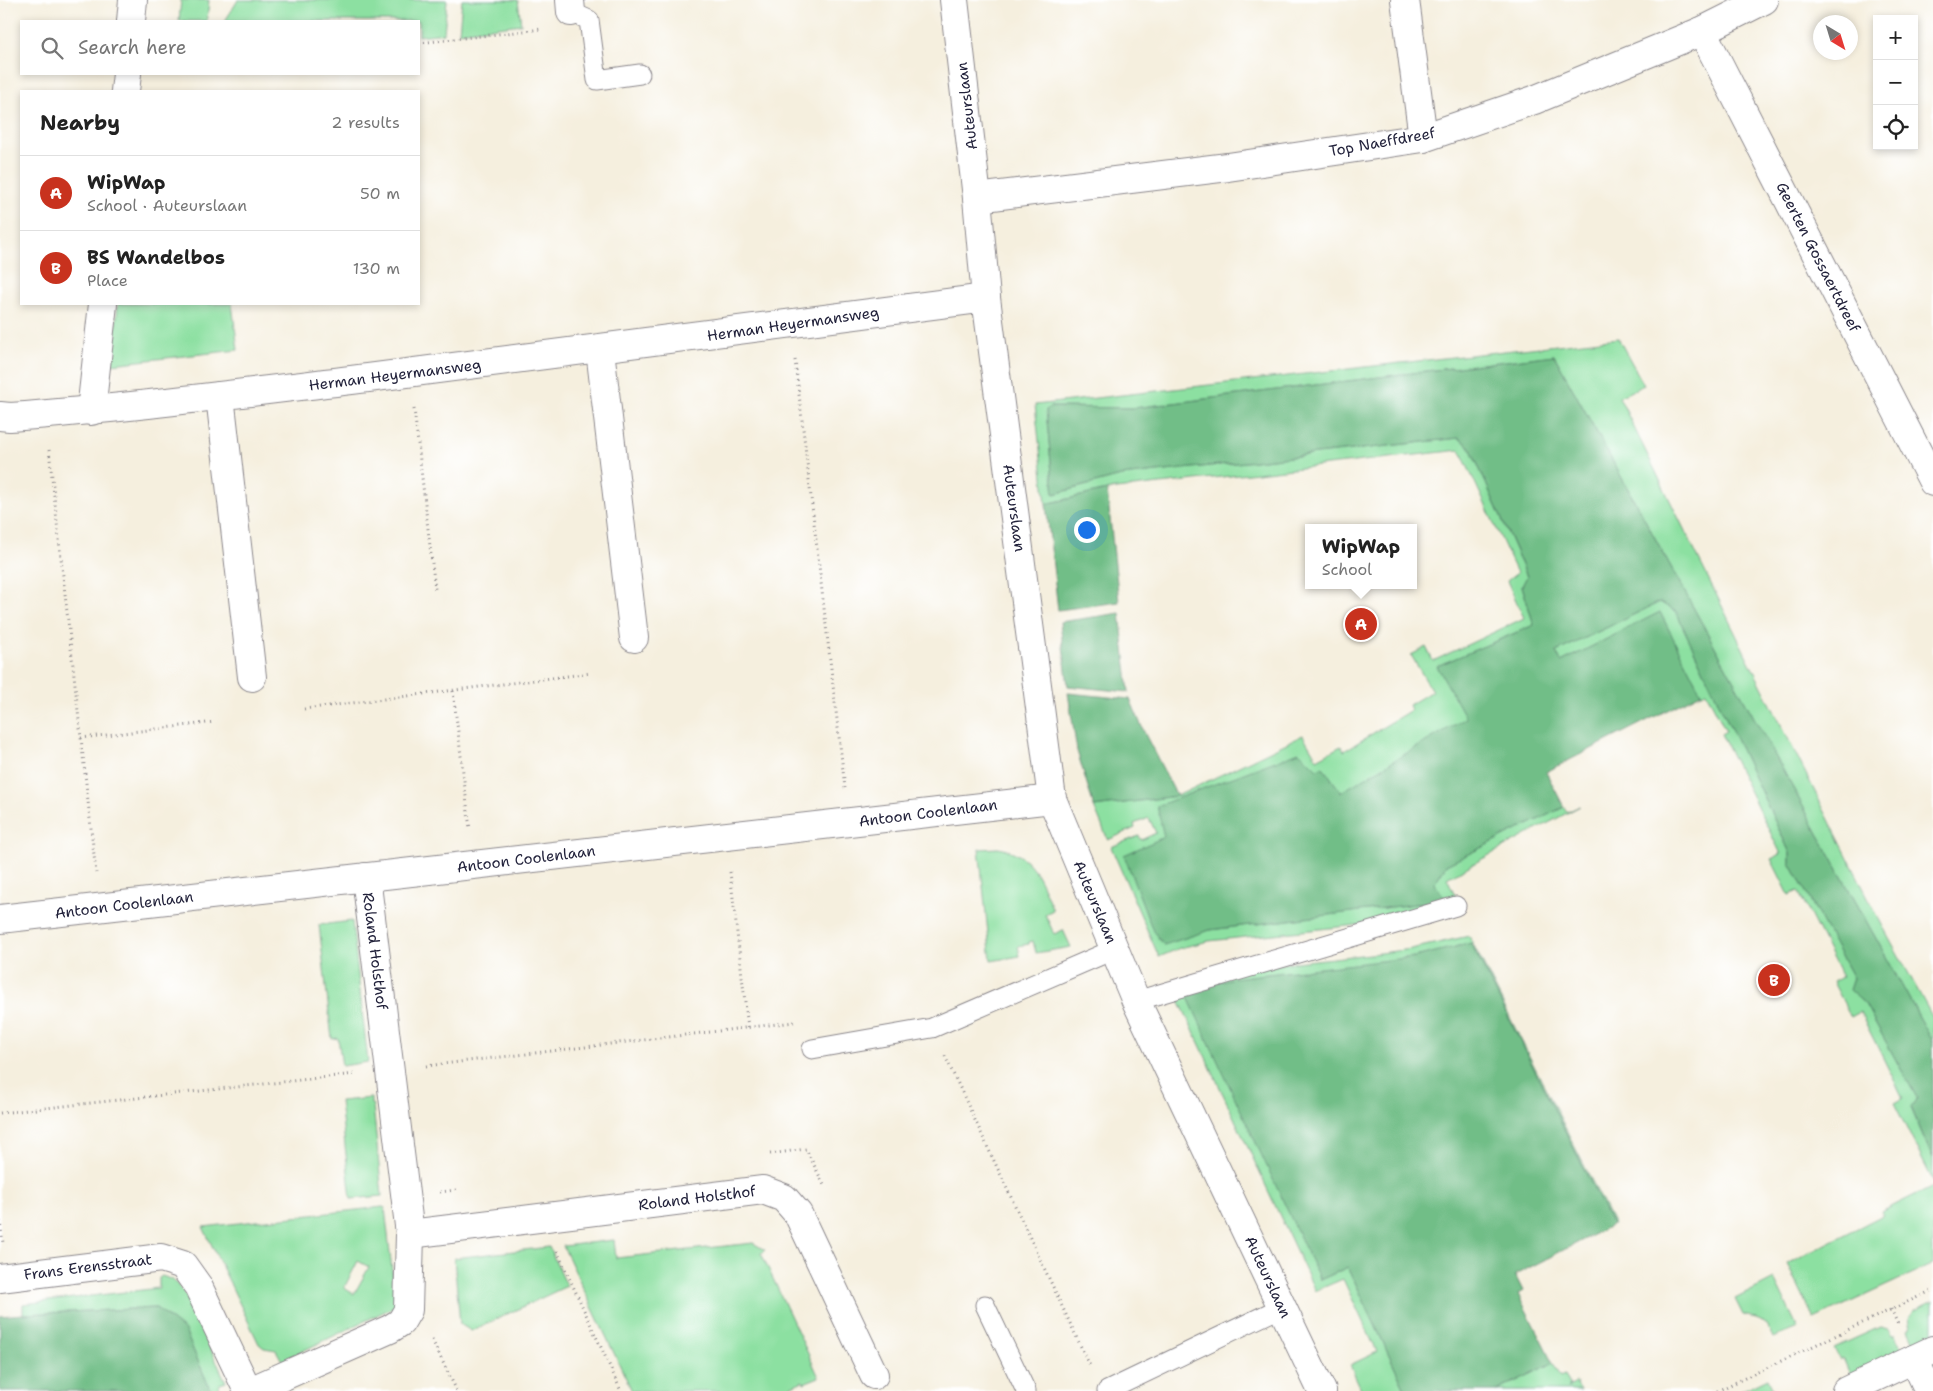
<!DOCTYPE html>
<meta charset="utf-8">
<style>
:root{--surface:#fff;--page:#f2f2f2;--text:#222;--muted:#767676;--line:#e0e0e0;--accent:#c8321e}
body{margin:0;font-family:"Shantell Sans",sans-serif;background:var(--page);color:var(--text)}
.controls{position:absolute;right:15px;top:15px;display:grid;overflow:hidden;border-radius:0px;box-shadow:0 2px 8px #0003}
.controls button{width:45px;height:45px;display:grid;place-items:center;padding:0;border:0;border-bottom:1px solid var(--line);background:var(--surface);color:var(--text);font:25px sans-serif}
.compass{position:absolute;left:1813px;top:15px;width:45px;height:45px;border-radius:50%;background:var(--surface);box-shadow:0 2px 8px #0003;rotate:142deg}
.you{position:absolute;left:1086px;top:529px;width:18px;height:18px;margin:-12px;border:4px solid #fff;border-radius:50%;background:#1a73e8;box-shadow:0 0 0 8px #1a73e833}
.badge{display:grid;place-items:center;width:32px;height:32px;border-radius:50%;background:var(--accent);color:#fff;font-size:16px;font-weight:700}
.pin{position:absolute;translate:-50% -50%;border:2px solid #fff;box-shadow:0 1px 5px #0006}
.popup{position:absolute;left:1305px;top:524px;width:112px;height:65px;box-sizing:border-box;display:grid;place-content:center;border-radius:0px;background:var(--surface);filter:drop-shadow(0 1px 4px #0005);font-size:16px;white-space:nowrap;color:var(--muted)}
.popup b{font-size:19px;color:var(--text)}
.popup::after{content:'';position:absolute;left:50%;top:100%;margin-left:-10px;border:10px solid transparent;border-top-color:var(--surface)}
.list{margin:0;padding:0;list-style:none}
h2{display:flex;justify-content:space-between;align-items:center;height:65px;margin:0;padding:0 20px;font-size:21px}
h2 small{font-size:16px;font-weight:400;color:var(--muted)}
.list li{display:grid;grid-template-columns:32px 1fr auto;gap:15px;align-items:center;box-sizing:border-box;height:75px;padding:0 20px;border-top:1px solid var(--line)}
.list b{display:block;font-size:19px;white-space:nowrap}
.list p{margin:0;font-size:16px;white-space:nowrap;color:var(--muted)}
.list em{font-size:16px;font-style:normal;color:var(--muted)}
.icon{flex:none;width:28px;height:28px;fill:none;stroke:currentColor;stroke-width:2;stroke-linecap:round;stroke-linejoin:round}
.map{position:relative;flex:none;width:1933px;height:1391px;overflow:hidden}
.search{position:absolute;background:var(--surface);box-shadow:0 2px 8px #0003;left:20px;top:20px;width:400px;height:55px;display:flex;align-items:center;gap:12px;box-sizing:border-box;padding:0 18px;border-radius:0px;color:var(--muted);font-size:19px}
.panel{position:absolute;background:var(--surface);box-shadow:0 2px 8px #0003;left:20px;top:90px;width:400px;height:215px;border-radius:0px}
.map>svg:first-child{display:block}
.green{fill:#8ce0a1;stroke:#57816e;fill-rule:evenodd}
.forest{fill:#71be87;stroke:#4a7061}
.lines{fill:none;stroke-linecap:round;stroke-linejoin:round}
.lane-casing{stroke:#8c888c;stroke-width:21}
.street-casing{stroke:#8c888c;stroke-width:30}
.secondary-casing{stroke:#8c888c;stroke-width:30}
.path{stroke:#8c888c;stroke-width:3;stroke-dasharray:1 4;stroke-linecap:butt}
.lane{stroke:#fff;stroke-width:19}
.street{stroke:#fff;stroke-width:28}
.secondary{stroke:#fff;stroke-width:28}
.labels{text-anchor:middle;stroke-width:4;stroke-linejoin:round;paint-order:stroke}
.street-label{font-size:15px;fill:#22223b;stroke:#fff}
</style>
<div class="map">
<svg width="1933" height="1391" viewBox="0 0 1933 1391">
<rect width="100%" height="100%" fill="#fff"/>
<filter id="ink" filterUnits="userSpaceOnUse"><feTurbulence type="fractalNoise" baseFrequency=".02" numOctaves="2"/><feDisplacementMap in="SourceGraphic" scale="10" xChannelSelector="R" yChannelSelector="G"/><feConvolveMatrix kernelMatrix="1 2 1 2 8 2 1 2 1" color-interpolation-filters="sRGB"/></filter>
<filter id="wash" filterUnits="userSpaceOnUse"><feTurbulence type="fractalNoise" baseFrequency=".0096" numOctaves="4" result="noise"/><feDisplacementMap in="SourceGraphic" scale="20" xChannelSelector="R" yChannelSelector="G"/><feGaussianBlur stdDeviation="1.12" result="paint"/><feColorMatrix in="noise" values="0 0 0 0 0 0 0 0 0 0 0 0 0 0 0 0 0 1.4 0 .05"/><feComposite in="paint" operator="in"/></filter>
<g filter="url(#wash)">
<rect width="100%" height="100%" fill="#f5efde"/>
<g class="green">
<polygon points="181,0 209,0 207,21 179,21"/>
<polygon points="238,0 447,0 444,33 419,36 419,21 225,21"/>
<polygon points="462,0 518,0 521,24 459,32"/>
<polygon points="118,304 232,304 238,350 112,364"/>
<polygon points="1618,338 1644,385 1619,397 1749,661 1881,923 1933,1018 1933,1042 1554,355 1134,408 1049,407 1046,410 1054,494 1121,476 1459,438 1470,447 1527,577 1522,586 1534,625 1437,666 1467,718 1341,793 1323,767 1164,837 1164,944 1210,930 1446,900 1434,884 1446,865 1564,807 1567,812 1580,806 1447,878 1456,897 1452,902 1385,922 1209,941 1180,948 1159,957 1111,847 1139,836 1141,840 1156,833 1149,818 1134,824 1135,828 1108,840 1094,807 1177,796 1303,735 1317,759 1341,746 1344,751 1411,710 1409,705 1432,691 1411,655 1426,647 1433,661 1524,618 1507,581 1517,573 1460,450 1107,490 1046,504 1035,405"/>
<polygon points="1660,602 1676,612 1790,853 1790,863 1853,978 1849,990 1865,1004 1917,1098 1911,1108 1933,1159 1933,1181 1894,1103 1903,1098 1860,1012 1851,1017 1833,982 1842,977 1798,891 1789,895 1771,859 1781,854 1721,734 1726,731 1706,692 1701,693 1660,613 1561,662 1556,652"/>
<path d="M998,848c36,5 42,33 55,62l-8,4 9,20 9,-4 8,17 -35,6 -3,-12 -4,1v2l-11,2 2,10 -29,5 -12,-112z"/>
<polygon points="352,921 368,1062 342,1066 338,1038 332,1039 319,925"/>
<polygon points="1469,936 1614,1225 1612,1225 1471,944 1415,957 1383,962 1233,978 1320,1280 1348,1267 1406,1391 1362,1391 1350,1365 1377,1352 1343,1279 1315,1291 1172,985 1232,969 1380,953 1411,949"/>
<polygon points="371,1098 371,1104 373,1105 382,1196 351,1199 340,1101"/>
<polygon points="1933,1186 1933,1264 1814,1319 1787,1264 1883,1215 1881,1212"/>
<path d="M383,1207l2,1 11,98 -114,55 -6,-11 -12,-2 -5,-4 -56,-117zM358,1261l11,6 -15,27 -10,-6z"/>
<polygon points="614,1240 616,1258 753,1243 765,1250 761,1253 819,1377 804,1383 803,1381 781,1391 632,1391 563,1246"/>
<polygon points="549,1247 567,1286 471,1331 460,1324 454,1258"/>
<polygon points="162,1276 173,1280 184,1292 226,1382 220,1384 217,1391 211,1391 185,1331 156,1308 23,1314 23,1304 159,1288 159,1278"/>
<path d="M1774,1279l24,49 -25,10c-8,-18 -10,-19 -30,-23l-8,-16z"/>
<polygon points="1933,1301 1933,1339 1916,1347 1908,1329 1911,1327 1909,1318 1915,1310"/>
<polygon points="1880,1327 1888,1329 1892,1335 1895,1335 1903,1352 1851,1377 1843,1358 1840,1360 1834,1348"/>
<polygon points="1553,1363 1561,1377 1565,1375 1570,1385 1567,1388 1576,1383 1580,1391 1496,1391"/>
<polygon points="1768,1378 1774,1391 1741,1391"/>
</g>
<g class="forest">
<polygon points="1554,355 1933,1042 1933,1159 1911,1107 1917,1098 1865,1004 1849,990 1853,978 1790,863 1790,853 1676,612 1660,602 1556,652 1561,662 1660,612 1701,693 1546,772 1564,807 1446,865 1434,884 1447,900 1210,930 1164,945 1153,931 1124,855 1164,837 1157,806 1299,752 1317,769 1323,767 1341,792 1466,718 1437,666 1534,625 1522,586 1527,576 1470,447 1459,438 1121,476 1054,494 1046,410 1049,407 1134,408"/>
<polygon points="1107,490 1119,602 1058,610 1046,504"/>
<polygon points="1120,613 1129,692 1068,686 1060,622"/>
<polygon points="1068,693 1130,699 1145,734 1177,796 1094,807 1077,751"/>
<polygon points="1471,943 1612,1225 1515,1275 1523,1291 1518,1294 1553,1363 1496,1391 1406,1391 1348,1267 1320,1280 1184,989 1233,978 1415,957"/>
<polygon points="156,1308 185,1331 211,1391 0,1391 0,1316 23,1314"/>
</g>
</g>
<g filter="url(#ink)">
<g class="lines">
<defs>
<g id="lane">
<polyline points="571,12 589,20 597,80 640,74"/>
<polyline points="1136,1001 1456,906"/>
<polyline points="812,1049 932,1028 1115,949"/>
<polyline points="985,1305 1026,1391"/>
<polyline points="1107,1391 1282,1307"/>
</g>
<g id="street">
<polyline points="570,0 571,12"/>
<polyline points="954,0 977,198 986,298 1052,799 1136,1001 1322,1391"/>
<polyline points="1405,0 1423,138"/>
<polyline points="131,21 133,0"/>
<polyline points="1702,31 1933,482"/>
<polyline points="125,91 127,74"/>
<polyline points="977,198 1228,167 1423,138 1534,100 1702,31 1764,0"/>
<polyline points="600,350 634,638"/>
<polyline points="220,396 252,677"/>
<polyline points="91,411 103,304"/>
<path d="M0,416l10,1c120,-9 239,-25 358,-39 206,-25 412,-52 618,-80"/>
<polyline points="366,877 410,1234 763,1190 784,1198 798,1214 874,1375"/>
<polyline points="0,919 1052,799"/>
<polyline points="0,1278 161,1258 183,1265 198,1286 248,1391"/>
<polyline points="1914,1359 1929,1391"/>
<polyline points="250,1391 390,1329 401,1322 408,1310 410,1234"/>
</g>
<g id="secondary">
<polyline points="1846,1391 1933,1350"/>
<polyline points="1931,1391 1933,1390"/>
</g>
</defs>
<use href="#lane" class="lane-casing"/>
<use href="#street" class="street-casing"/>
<use href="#secondary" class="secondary-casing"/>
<g class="path">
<polyline points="419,43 542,29"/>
<polyline points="795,360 845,788"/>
<polyline points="414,409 435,589"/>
<polyline points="49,450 96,873"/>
<polyline points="453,691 470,829"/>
<polyline points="304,709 591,673"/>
<polyline points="81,738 215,722"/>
<polyline points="730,872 748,1028"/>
<polyline points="945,1056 1090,1366"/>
<polyline points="426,1066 794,1022"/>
<polyline points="0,1113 355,1074"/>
<polyline points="770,1154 806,1149 825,1187"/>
<polyline points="440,1192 456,1190"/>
<polyline points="0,1221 3,1243"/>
<polyline points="557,1251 621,1391"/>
<polyline points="1891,1309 1899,1327"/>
<polyline points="432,1340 457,1391"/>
<polyline points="1717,1391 1933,1290"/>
</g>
<use href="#lane" class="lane"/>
<use href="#street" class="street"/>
<use href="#secondary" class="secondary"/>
</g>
</g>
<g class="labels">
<g class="street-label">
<text transform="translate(967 106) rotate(-97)" y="5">Auteurslaan</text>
<text transform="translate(1382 142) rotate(-10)" y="5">Top Naeffdreef</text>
<text transform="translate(1818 257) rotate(63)" y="5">Geerten Gossaertdreef</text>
<text transform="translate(793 324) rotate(-8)" y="5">Herman Heyermansweg</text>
<text transform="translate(395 375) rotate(-7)" y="5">Herman Heyermansweg</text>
<text transform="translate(1014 508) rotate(82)" y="5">Auteurslaan</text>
<text transform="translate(928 813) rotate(-7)" y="5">Antoon Coolenlaan</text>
<text transform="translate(526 859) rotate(-7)" y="5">Antoon Coolenlaan</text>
<text transform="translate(1095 902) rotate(67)" y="5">Auteurslaan</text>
<text transform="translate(124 905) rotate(-7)" y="5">Antoon Coolenlaan</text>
<text transform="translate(375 951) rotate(83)" y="5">Roland Holsthof</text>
<text transform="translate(697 1198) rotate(-7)" y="5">Roland Holsthof</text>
<text transform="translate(88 1267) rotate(-7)" y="5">Frans Erensstraat</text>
<text transform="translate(1268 1277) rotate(65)" y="5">Auteurslaan</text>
</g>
</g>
</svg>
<div class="controls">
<button>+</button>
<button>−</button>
<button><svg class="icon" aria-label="locate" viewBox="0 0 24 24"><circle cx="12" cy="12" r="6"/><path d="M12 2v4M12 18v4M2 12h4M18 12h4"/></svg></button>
</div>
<svg class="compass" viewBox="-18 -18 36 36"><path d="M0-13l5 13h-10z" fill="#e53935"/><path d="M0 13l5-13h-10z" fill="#767676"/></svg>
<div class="you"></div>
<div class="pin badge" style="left:1361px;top:624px">A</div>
<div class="popup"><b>WipWap</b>School</div>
<div class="pin badge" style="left:1774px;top:980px">B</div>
<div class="search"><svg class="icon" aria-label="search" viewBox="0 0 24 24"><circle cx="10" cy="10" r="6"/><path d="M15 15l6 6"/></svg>Search here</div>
<section class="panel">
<h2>Nearby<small>2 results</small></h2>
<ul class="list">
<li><span class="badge">A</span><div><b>WipWap</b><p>School · Auteurslaan</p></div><em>50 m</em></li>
<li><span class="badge">B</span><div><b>BS Wandelbos</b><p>Place</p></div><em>130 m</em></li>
</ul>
</section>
</div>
